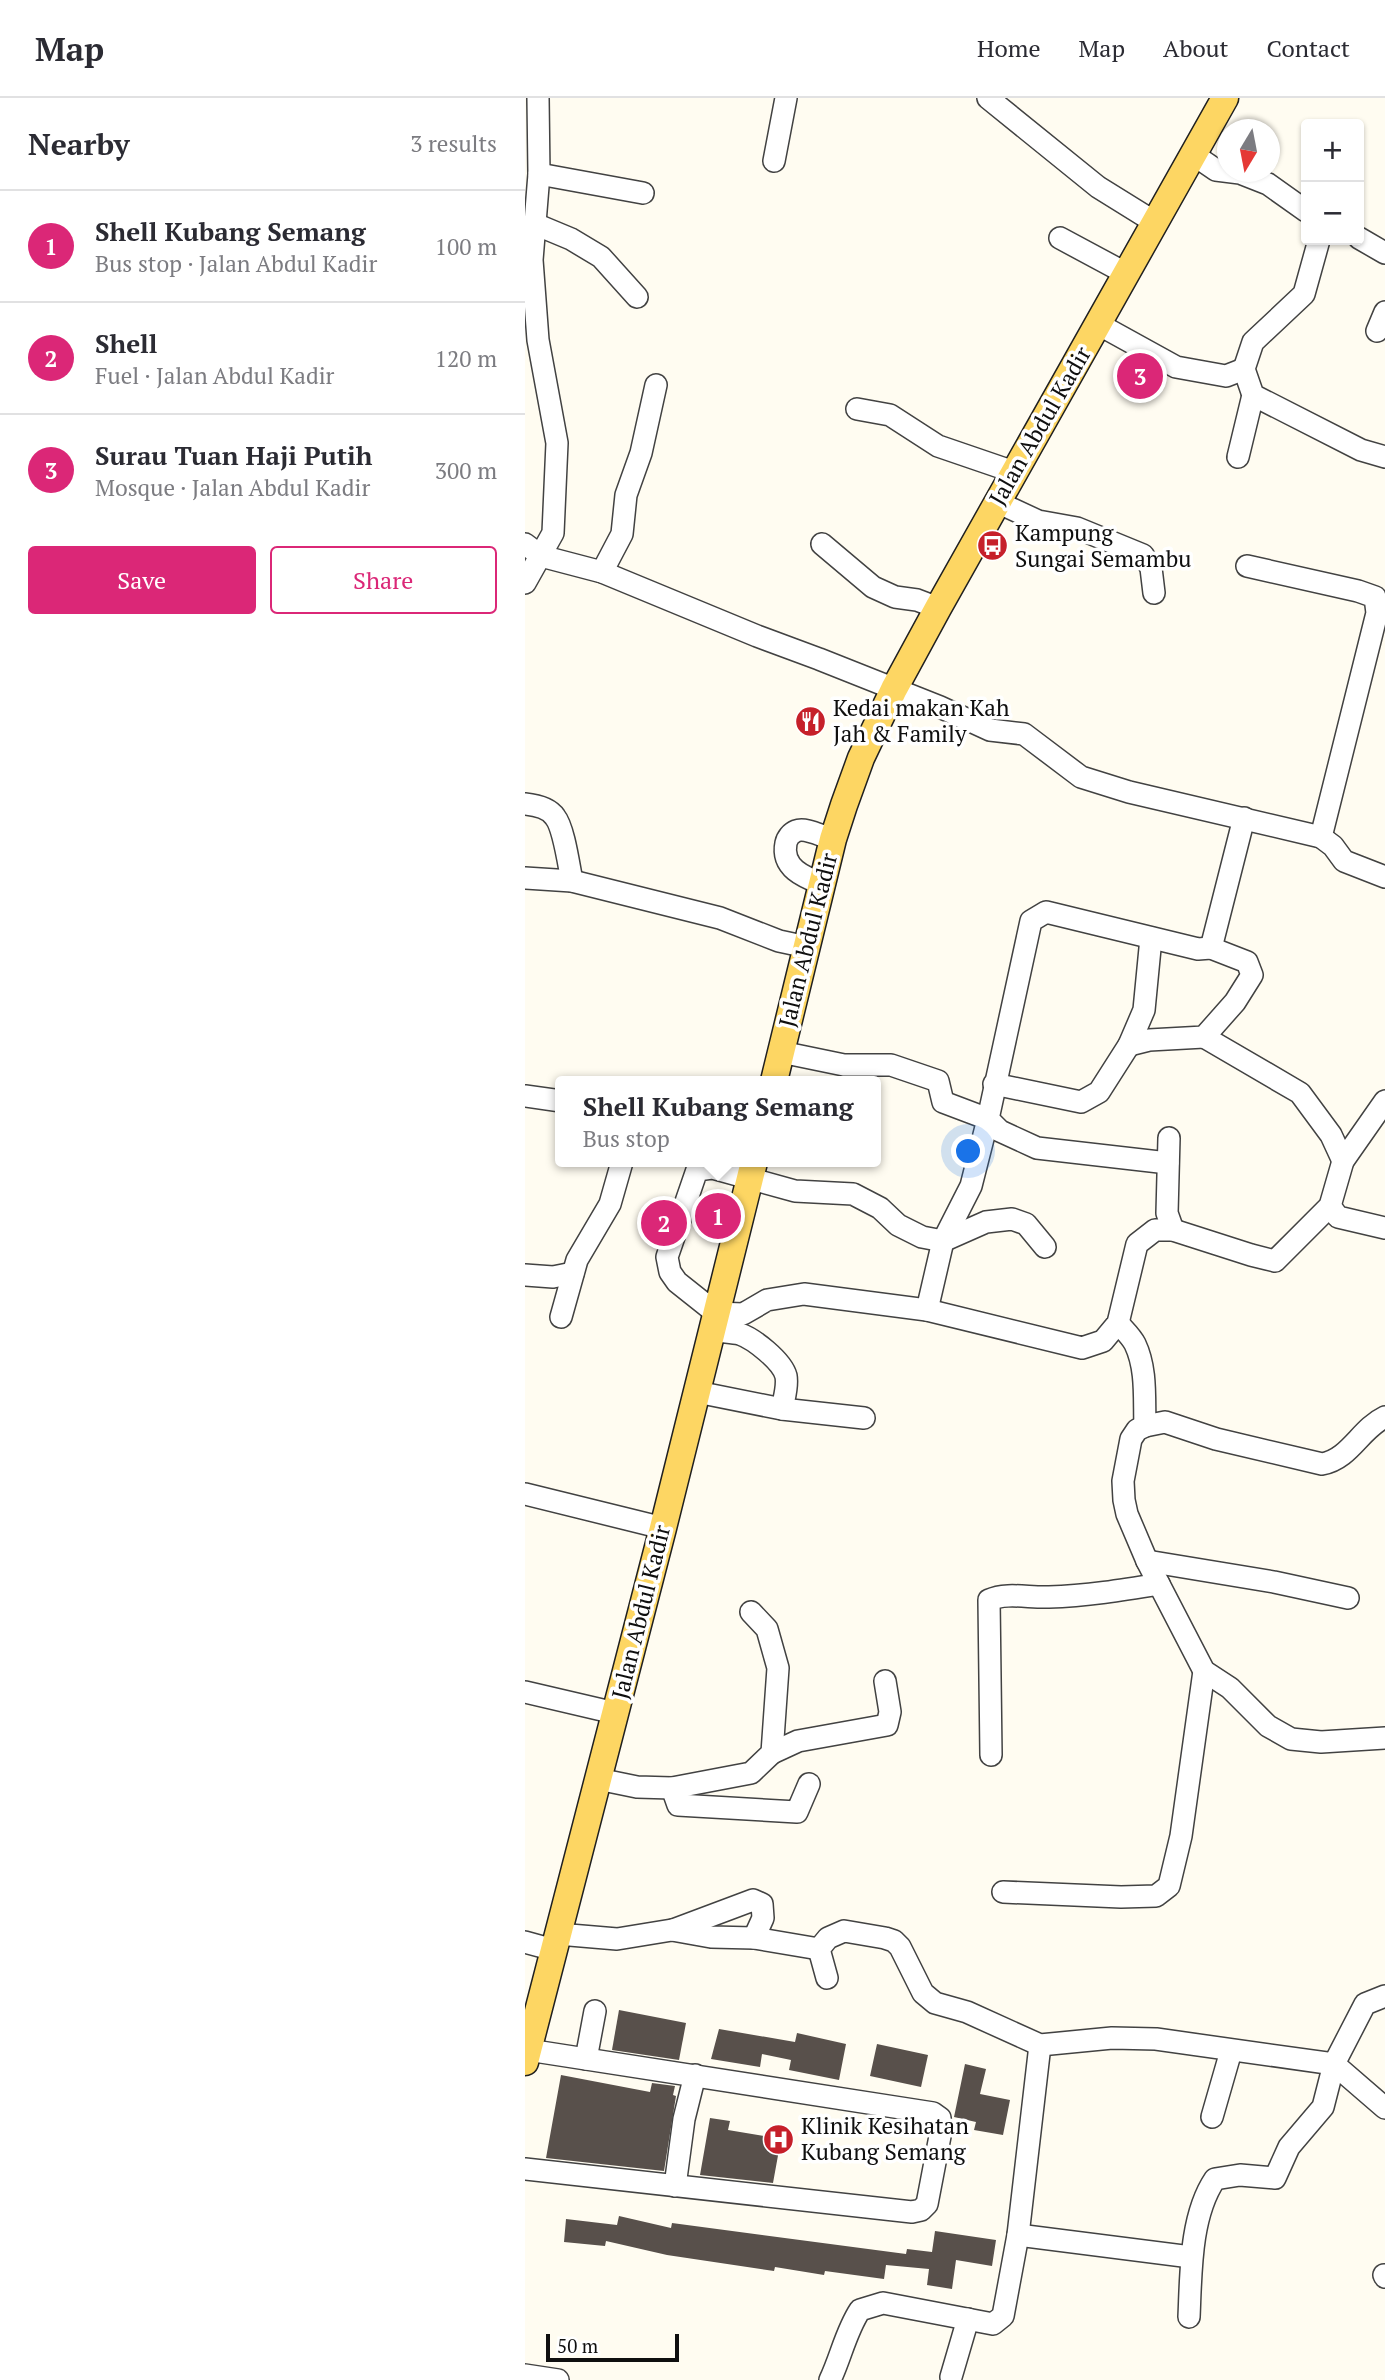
<!DOCTYPE html>
<meta charset="utf-8">
<style>
:root{--surface:#fff;--page:#f7f7f7;--text:#2b2b33;--muted:#7c7c81;--line:#e1e1e2;--accent:#db2777}
body{margin:0;font-family:"PT Serif",serif;background:var(--page);color:var(--text)}
.controls{position:absolute;right:21px;top:21px;display:grid;overflow:hidden;border-radius:7px;box-shadow:0 2px 5px #0004}
.controls button{width:63px;height:63px;display:grid;place-items:center;padding:0;border:0;border-bottom:2px solid var(--line);background:var(--surface);color:var(--text);font:35px sans-serif}
.compass{position:absolute;left:692px;top:21px;width:63px;height:63px;border-radius:50%;background:var(--surface);box-shadow:0 2px 5px #0004;rotate:190deg}
.scale{position:absolute;left:21px;bottom:18px;width:133px;box-sizing:border-box;padding-left:7px;border:4px solid #0f0f0f;border-top:0;font-size:19px;line-height:24px;white-space:nowrap;color:#0f0f0f;-webkit-text-stroke:5px #fff;paint-order:stroke}
.you{position:absolute;left:444px;top:1054px;width:24px;height:24px;margin:-18px;border:5px solid #fff;border-radius:50%;background:#1a73e8;box-shadow:0 0 0 10px #1a73e833}
.badge{display:grid;place-items:center;width:46px;height:46px;border-radius:50%;background:var(--accent);color:#fff;font-size:23px;font-weight:700}
.pin{position:absolute;translate:-50% -50%;border:4px solid #fff;box-shadow:0 2px 7px #0006}
.popup{position:absolute;left:30px;top:978px;width:326px;height:91px;box-sizing:border-box;display:grid;place-content:center;border-radius:7px;background:var(--surface);filter:drop-shadow(0 2px 5px #0005);font-size:23px;white-space:nowrap;color:var(--muted)}
.popup b{font-size:26px;color:var(--text)}
.popup::after{content:'';position:absolute;left:50%;top:100%;margin-left:-14px;border:14px solid transparent;border-top-color:var(--surface)}
.list{margin:0;padding:0;list-style:none}
h2{display:flex;justify-content:space-between;align-items:center;height:91px;margin:0;padding:0 28px;font-size:30px}
h2 small{font-size:23px;font-weight:400;color:var(--muted)}
.list li{display:grid;grid-template-columns:46px 1fr auto;gap:21px;align-items:center;box-sizing:border-box;height:112px;padding:0 28px;border-top:2px solid var(--line)}
.list b{display:block;font-size:26px;white-space:nowrap}
.list p{margin:0;font-size:23px;white-space:nowrap;color:var(--muted)}
.list em{font-size:23px;font-style:normal;color:var(--muted)}
.actions{display:flex;gap:14px;padding:21px 28px}
.actions a{flex:1;padding:16px 0;border:2px solid var(--accent);border-radius:7px;text-align:center;font-size:24px;color:var(--accent)}
.actions .main{background:var(--accent);color:#fff}
.map{position:relative;flex:none;width:860px;height:2282px;overflow:hidden}
header{display:flex;align-items:center;gap:42px;box-sizing:border-box;height:98px;padding:0 35px;background:var(--surface);border-bottom:2px solid var(--line)}
header strong{font-size:33px}
nav{display:flex;gap:38px;margin-inline-start:auto;font-size:24px}
main{display:flex}
aside{flex:1;background:var(--surface)}
.map>svg:first-child{display:block}
.building{fill:#58504b}
.lines{fill:none;stroke-linecap:round;stroke-linejoin:round}
.minor-casing{stroke:#424242;stroke-width:24}
.major-casing{stroke:#202020;stroke-width:29}
.minor{stroke:#fff;stroke-width:21}
.major{stroke:#fdd663;stroke-width:26}
.labels{text-anchor:middle;stroke-width:7;stroke-linejoin:round;paint-order:stroke}
.street-label{font-size:23px;fill:#0f0f0f;stroke:#fff}
.poi-label{font-size:23px;fill:#0f0f0f;stroke:#fff;text-anchor:start}
</style>
<header>
<strong>Map</strong>
<nav><a>Home</a><a>Map</a><a>About</a><a>Contact</a></nav>
</header>
<main>
<aside>
<h2>Nearby<small>3 results</small></h2>
<ul class="list">
<li><span class="badge">1</span><div><b>Shell Kubang Semang</b><p>Bus stop · Jalan Abdul Kadir</p></div><em>100 m</em></li>
<li><span class="badge">2</span><div><b>Shell</b><p>Fuel · Jalan Abdul Kadir</p></div><em>120 m</em></li>
<li><span class="badge">3</span><div><b>Surau Tuan Haji Putih</b><p>Mosque · Jalan Abdul Kadir</p></div><em>300 m</em></li>
</ul>
<div class="actions"><a class="main">Save</a><a>Share</a></div>
</aside>
<div class="map">
<svg width="860" height="2282" viewBox="0 0 860 2282">
<rect width="100%" height="100%" fill="#fffcf1"/>
<g class="building">
<polygon points="94,1912 161,1925 154,1962 87,1952"/>
<polygon points="194,1931 270,1944 272,1935 321,1946 314,1982 264,1972 266,1962 237,1956 235,1969 186,1961"/>
<polygon points="352,1946 403,1957 396,1989 345,1978"/>
<polygon points="440,1966 461,1971 455,1996 485,2002 478,2037 449,2032 451,2024 429,2019"/>
<polygon points="36,1977 125,1994 127,1985 150,1988 148,1997 151,1998 139,2073 21,2060"/>
<polygon points="185,2020 205,2023 203,2032 256,2041 248,2085 175,2077"/>
<polygon points="94,2118 146,2130 147,2125 381,2156 382,2151 407,2154 410,2133 471,2142 467,2168 431,2162 427,2191 402,2187 404,2171 361,2167 359,2181 300,2173 299,2177 250,2169 249,2173 142,2157 81,2143 80,2148 39,2144 41,2121 92,2127"/>
</g>
<g class="lines">
<defs>
<g id="minor">
<polyline points="463,0 573,89 631,125"/>
<polyline points="669,57 691,72 715,75 743,86 781,113"/>
<polyline points="249,63 261,0"/>
<polyline points="14,76 118,95"/>
<polyline points="10,126 46,141 76,159 112,199"/>
<polyline points="535,140 602,176"/>
<polyline points="834,140 860,155"/>
<polyline points="794,142 779,196 728,244 719,271 728,297 836,352 860,359"/>
<polyline points="573,226 651,269 701,278 719,271"/>
<polyline points="852,233 860,214"/>
<polyline points="332,311 365,317 413,348 489,374"/>
<polyline points="713,359 728,297"/>
<polyline points="472,404 513,423 552,430 618,457 626,470 629,495"/>
<polyline points="0,446 16,458 77,474 232,538 294,561 415,609 465,632 499,636 556,679 604,694 796,739 808,748 819,763 860,779"/>
<polyline points="297,446 348,489 370,499 392,502 413,510"/>
<polyline points="722,468 833,493 850,499 852,515 796,739"/>
<polyline points="77,474 97,436 101,397 116,355 131,287"/>
<polyline points="0,485 28,435 32,345 13,242 7,162 14,76 13,0"/>
<path d="M0,706c10,1 24,4 30,13 9,11 14,50 17,64"/>
<polyline points="0,780 47,783 195,820 254,843 282,849"/>
<path d="M297,786c-18,-7 -41,-16 -36,-41 1,-5 5,-10 10,-12 10,-4 27,6 37,8"/>
<polyline points="686,850 719,720"/>
<polyline points="679,939 775,995 806,1037 818,1063"/>
<polyline points="604,947 624,942 679,939 710,904 727,877 722,864 686,850 673,851 521,814 506,823 463,1021 475,1033 512,1050 643,1065"/>
<polyline points="256,954 319,967 366,967 413,983 418,1004 463,1021 446,1088 418,1143 402,1212"/>
<polyline points="469,986 556,1004 574,994 604,947 619,912 626,840"/>
<polyline points="0,998 36,1003"/>
<polyline points="644,1040 642,1115 648,1132"/>
<polyline points="805,1108 813,1119 860,1130"/>
<polyline points="520,1149 501,1126 487,1121 461,1124 418,1143 397,1139 373,1127 355,1110 328,1096 270,1093 187,1070 172,1072 142,1159 145,1174 152,1184 191,1215 218,1216 242,1202 279,1196 402,1212 557,1250 578,1243 593,1225 612,1146 630,1132 648,1132 726,1157 750,1163 805,1108 818,1063 860,1003"/>
<polyline points="0,1177 28,1179 48,1175"/>
<polyline points="36,1219 52,1162 85,1106 97,1064"/>
<path d="M593,1225c5,6 13,13 17,21 12,25 9,55 10,82"/>
<path d="M187,1232c9,2 20,2 28,4 14,5 42,27 46,42 2,11 -2,22 -4,33"/>
<polyline points="172,1294 257,1311 339,1320"/>
<path d="M860,1319c-25,12 -35,42 -63,47l-106,-25 -51,-17 -20,4 -8,4 -6,9 -8,42 1,19 3,14 20,47 57,110 26,17 38,38 23,13 30,3 64,-4"/>
<polyline points="0,1396 138,1430"/>
<polyline points="622,1463 749,1484 823,1500"/>
<polyline points="0,1594 90,1615"/>
<polyline points="247,1655 273,1643 362,1627 365,1614 360,1583"/>
<path d="M466,1657l-2,-155c18,-8 40,-2 60,-3 37,-1 74,-7 110,-13"/>
<polyline points="73,1681 112,1689 147,1690 226,1675 247,1655 253,1570 242,1531 226,1514"/>
<polyline points="147,1690 153,1707 272,1714 284,1686"/>
<polyline points="478,1794 596,1799 631,1798 644,1788 656,1738 679,1573"/>
<polyline points="148,1832 228,1802 237,1806 238,1820 229,1840"/>
<polyline points="33,1836 92,1841 147,1832 186,1839 229,1840 294,1851"/>
<polyline points="0,1844 29,1852"/>
<polyline points="302,1880 294,1851 303,1840 319,1833 360,1840 369,1843 375,1849 398,1895 410,1905 442,1914 515,1947 587,1940 631,1941 809,1966 860,2010"/>
<polyline points="61,1961 70,1913"/>
<polyline points="687,2019 706,1953"/>
<polyline points="0,2071 387,2114 396,2112 402,2106 416,2033 415,2020 408,2015 3,1952"/>
<polyline points="150,2088 159,2021 170,1977"/>
<polyline points="493,2137 666,2159"/>
<polyline points="859,2177 860,2179"/>
<path d="M664,2219c2,-44 1,-101 26,-138l25,-4 35,3 14,-31 34,-40 11,-43 31,-60 20,-8"/>
<polyline points="0,2277 33,2282"/>
<polyline points="426,2279 443,2221"/>
<path d="M305,2282c11,-23 16,-49 30,-70l23,-7 110,21 10,-8 15,-81 22,-190"/>
</g>
<g id="major">
<polyline points="249,983 308,741 319,707 336,660 369,591 413,510 700,0"/>
<polyline points="0,1964 138,1430 229,1064"/>
</g>
</defs>
<use href="#minor" class="minor-casing"/>
<use href="#major" class="major-casing"/>
<use href="#minor" class="minor"/>
<use href="#major" class="major"/>
</g>
<defs>
<symbol id="bus-disc" viewBox="-11 -11 22 22"><circle r="9.5" fill="#c6202a" stroke="#fff"/><path d="M-5-6H5V4H4V6H2V4H-2V6H-4V4H-5ZM-3.5-4V0h7V-4ZM-3.5 1.2v1.5H-2V1.2ZM2 1.2v1.5H3.5V1.2Z" fill="#fff"/></symbol>
<symbol id="restaurant-disc" viewBox="-11 -11 22 22"><circle r="9.5" fill="#c6202a" stroke="#fff"/><path d="M-5-6h1v4h1v-4h1v4h1v-4h1v5L-1.5 .5V6h-2V.5L-5-1ZM5-6V6H3V1.5H1.5Q1.5-4 5-6Z" fill="#fff"/></symbol>
<symbol id="hospital-disc" viewBox="-11 -11 22 22"><circle r="9.5" fill="#c6202a" stroke="#fff"/><path d="M-5-5h3v3.5h4V-5h3V5h-3V1.5h-4V5h-3Z" fill="#fff"/></symbol>
</defs>
<g fill-rule="evenodd">
<use href="#bus-disc" x="450" y="430" width="35" height="35"/>
<use href="#restaurant-disc" x="268" y="606" width="35" height="35"/>
<use href="#hospital-disc" x="236" y="2024" width="35" height="35"/>
</g>
<g class="labels">
<g class="street-label">
<text transform="translate(515 328) rotate(-60)" y="8">Jalan Abdul Kadir</text>
<text transform="translate(283 842) rotate(-76)" y="8">Jalan Abdul Kadir</text>
<text transform="translate(116 1514) rotate(-76)" y="8">Jalan Abdul Kadir</text>
</g>
<g class="poi-label">
<text x="490" y="443">Kampung<tspan x="490" dy="26">Sungai Semambu</tspan></text>
<text x="308" y="618">Kedai makan Kah<tspan x="308" dy="26">Jah &amp; Family</tspan></text>
<text x="276" y="2036">Klinik Kesihatan<tspan x="276" dy="26">Kubang Semang</tspan></text>
</g>
</g>
</svg>
<div class="controls">
<button>+</button>
<button>−</button>
</div>
<svg class="compass" viewBox="-18 -18 36 36"><path d="M0-13l5 13h-10z" fill="#e53935"/><path d="M0 13l5-13h-10z" fill="#7c7c81"/></svg>
<div class="scale">50 m</div>
<div class="you"></div>
<div class="pin badge" style="left:193px;top:1118px">1</div>
<div class="popup"><b>Shell Kubang Semang</b>Bus stop</div>
<div class="pin badge" style="left:139px;top:1125px">2</div>
<div class="pin badge" style="left:615px;top:278px">3</div>
</div>
</main>
